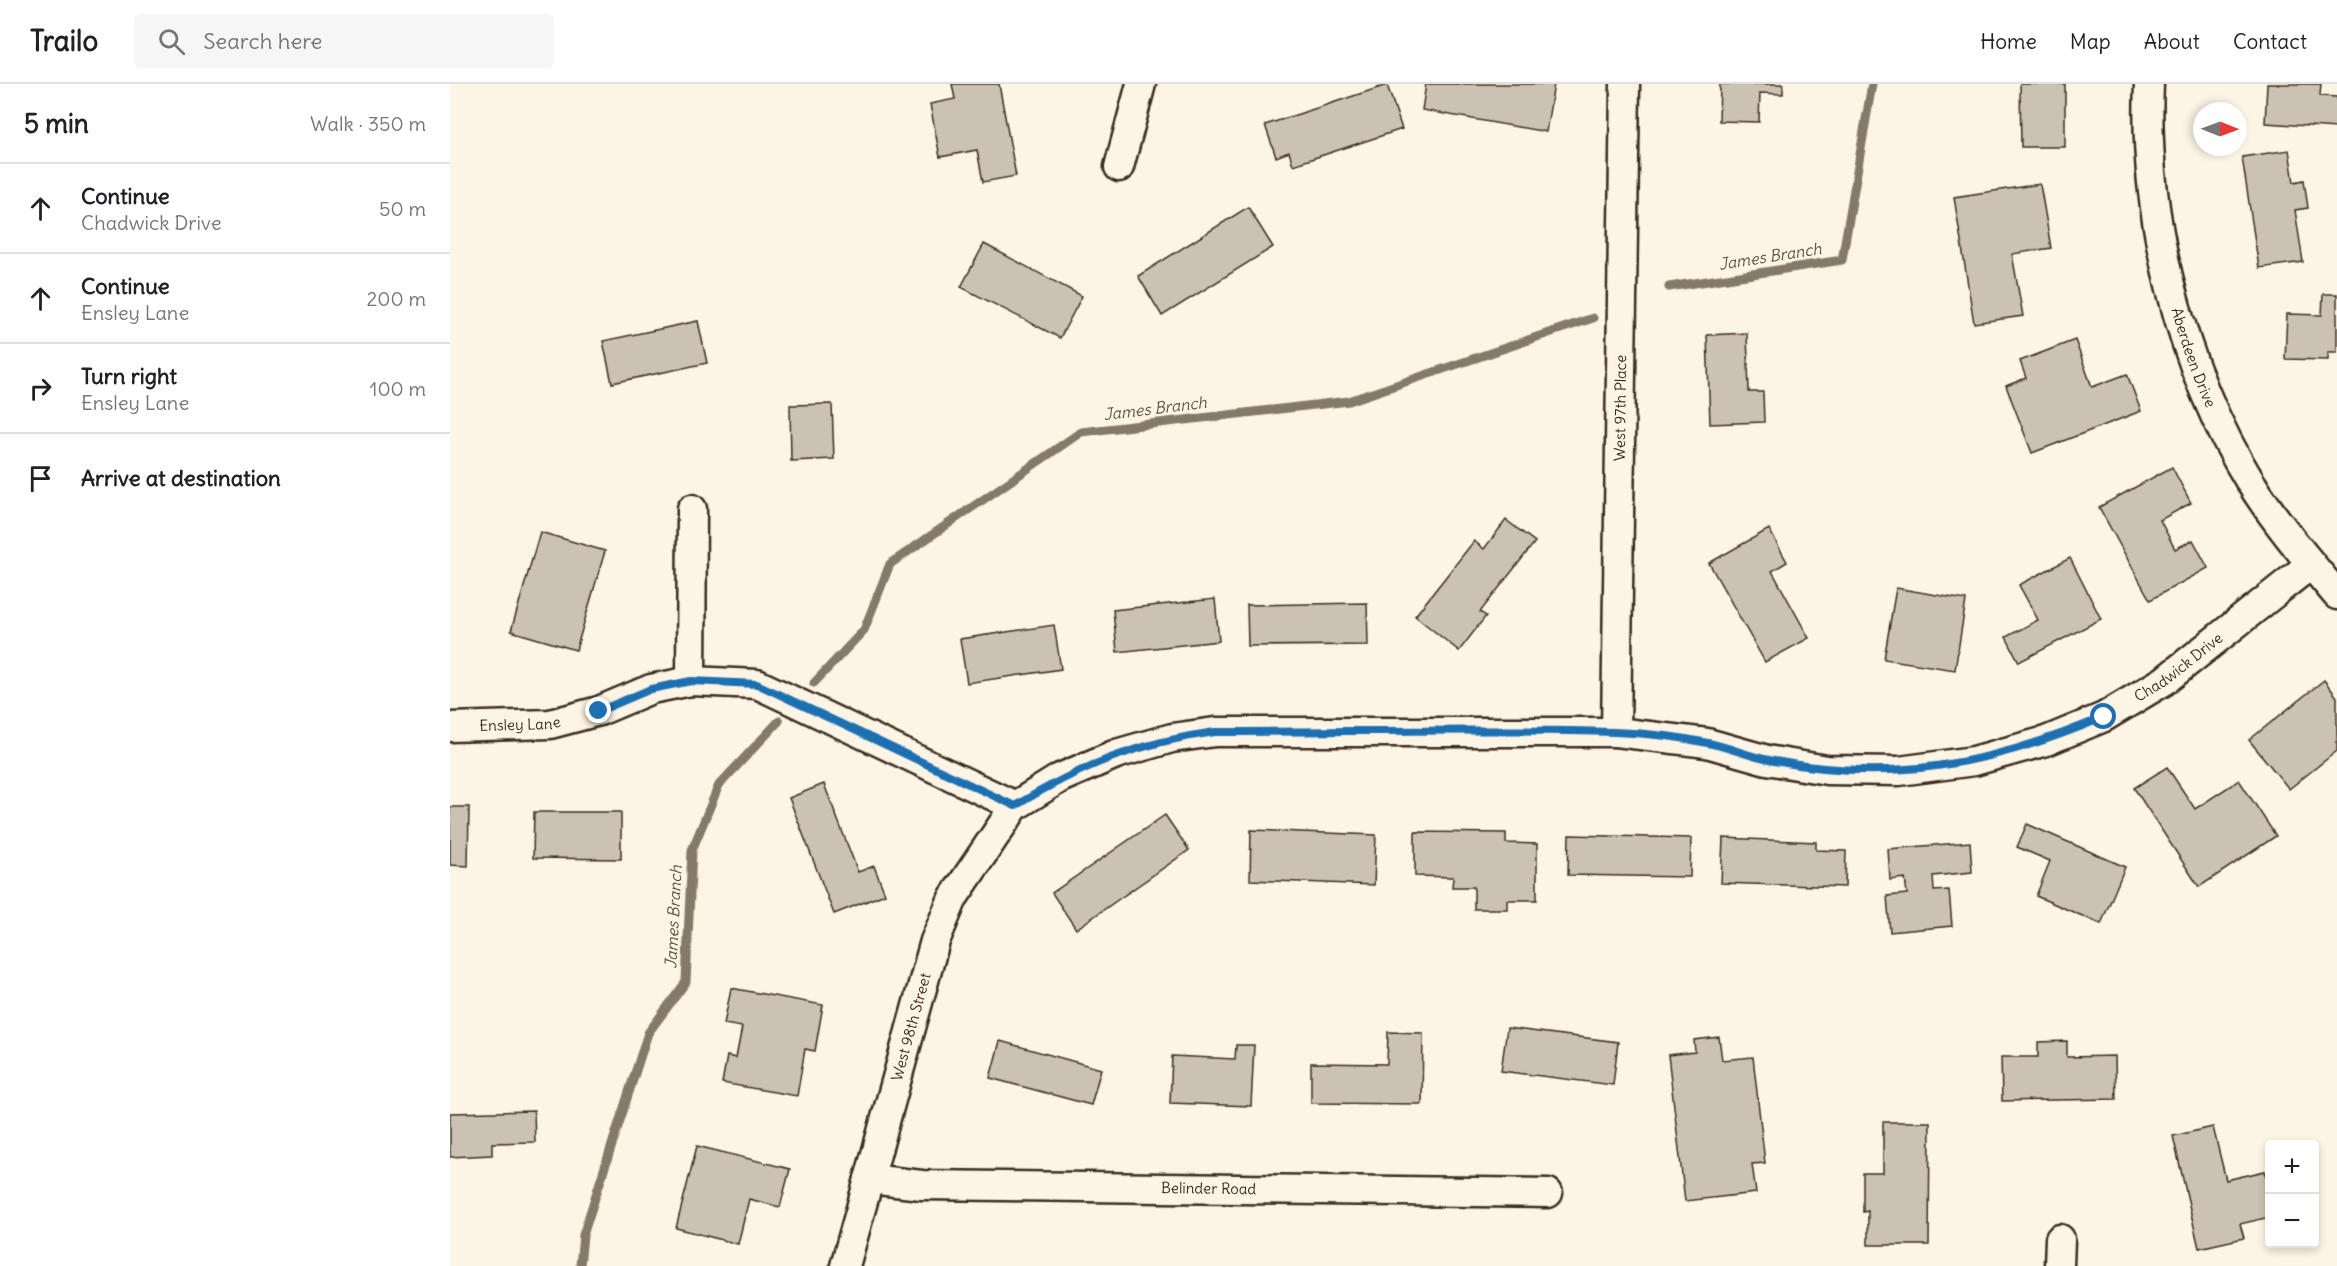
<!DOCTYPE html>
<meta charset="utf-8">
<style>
:root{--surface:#fff;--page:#f6f6f6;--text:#202124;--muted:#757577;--line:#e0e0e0}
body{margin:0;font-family:Delius,sans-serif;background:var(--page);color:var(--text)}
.controls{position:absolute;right:18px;bottom:18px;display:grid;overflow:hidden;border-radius:6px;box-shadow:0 3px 9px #0003}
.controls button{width:54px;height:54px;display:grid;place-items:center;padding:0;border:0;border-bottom:2px solid var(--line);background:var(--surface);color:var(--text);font:30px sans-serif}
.compass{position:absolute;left:1743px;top:18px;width:54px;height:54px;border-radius:50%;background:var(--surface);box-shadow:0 3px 9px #0003;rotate:91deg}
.stop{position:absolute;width:18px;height:18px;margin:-14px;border:4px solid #1f6fb2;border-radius:50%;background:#fff}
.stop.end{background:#1f6fb2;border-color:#fff;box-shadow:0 2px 6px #0008}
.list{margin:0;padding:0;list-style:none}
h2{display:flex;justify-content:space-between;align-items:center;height:78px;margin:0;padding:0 24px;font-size:26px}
h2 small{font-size:20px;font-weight:400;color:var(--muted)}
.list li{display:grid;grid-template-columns:39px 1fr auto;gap:18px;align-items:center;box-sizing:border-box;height:90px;padding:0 24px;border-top:2px solid var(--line)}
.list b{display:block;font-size:22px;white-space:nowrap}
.list p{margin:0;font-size:20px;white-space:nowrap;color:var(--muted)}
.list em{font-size:20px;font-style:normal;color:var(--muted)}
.icon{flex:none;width:33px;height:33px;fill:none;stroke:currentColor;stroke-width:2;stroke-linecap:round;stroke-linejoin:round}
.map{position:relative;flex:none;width:1887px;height:1182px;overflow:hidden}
header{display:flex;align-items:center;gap:36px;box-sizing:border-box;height:84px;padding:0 30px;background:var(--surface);border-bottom:2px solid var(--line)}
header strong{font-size:28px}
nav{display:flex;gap:33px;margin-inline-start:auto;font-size:21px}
.search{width:420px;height:54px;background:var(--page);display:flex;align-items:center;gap:15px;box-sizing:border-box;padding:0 21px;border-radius:6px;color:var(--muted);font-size:22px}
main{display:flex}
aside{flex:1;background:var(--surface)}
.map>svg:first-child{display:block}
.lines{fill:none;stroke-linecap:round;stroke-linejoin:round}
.stream{stroke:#85796b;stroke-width:9}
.building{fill:#ccc2b3;stroke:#3b2a1e;stroke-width:1.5}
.minor-casing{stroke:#3b2a1e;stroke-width:33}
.minor{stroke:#fcf5e5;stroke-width:28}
.route{stroke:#1f6fb2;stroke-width:8}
.labels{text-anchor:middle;stroke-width:4.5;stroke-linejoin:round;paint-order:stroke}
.street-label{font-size:15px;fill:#3b2a1e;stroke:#fcf5e5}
.water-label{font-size:16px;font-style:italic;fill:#605144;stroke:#fcf5e5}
</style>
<header>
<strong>Trailo</strong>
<div class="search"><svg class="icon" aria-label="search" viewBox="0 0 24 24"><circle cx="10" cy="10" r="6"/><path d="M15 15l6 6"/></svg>Search here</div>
<nav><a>Home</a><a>Map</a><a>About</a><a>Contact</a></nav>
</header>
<main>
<aside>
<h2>5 min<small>Walk · 350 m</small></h2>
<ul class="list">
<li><svg class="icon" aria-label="ahead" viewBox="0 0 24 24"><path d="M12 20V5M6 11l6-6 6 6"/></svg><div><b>Continue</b><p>Chadwick Drive</p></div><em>50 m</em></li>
<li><svg class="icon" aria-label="ahead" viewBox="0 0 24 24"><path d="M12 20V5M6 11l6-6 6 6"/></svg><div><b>Continue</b><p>Ensley Lane</p></div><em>200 m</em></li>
<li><svg class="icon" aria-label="right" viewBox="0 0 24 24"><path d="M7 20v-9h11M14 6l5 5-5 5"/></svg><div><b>Turn right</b><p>Ensley Lane</p></div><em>100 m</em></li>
<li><svg class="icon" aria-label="arrive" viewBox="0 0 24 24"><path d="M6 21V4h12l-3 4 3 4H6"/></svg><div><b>Arrive at destination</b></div></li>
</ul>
</aside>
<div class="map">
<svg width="1887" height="1182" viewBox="0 0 1887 1182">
<rect width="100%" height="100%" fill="#fcf5e5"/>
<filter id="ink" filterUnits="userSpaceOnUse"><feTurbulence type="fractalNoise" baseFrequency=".0167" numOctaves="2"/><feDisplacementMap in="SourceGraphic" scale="12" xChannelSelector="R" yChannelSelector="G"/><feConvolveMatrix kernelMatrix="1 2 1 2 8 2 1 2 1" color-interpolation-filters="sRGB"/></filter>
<g filter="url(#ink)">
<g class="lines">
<g class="stream">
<polyline points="1219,203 1392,176 1422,0"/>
<polyline points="364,599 414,546 440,480 631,348 899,317 1143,234"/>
<polyline points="130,1182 133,1151 198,949 236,898 242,766 269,701 329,637"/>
</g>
</g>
<g class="building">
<polygon points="502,0 549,0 566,92 533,98 527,66 490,73 480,20 505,15"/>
<polygon points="976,0 1104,0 1096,48 972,26"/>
<polygon points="1270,0 1333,0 1333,10 1310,9 1309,38 1269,37"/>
<polygon points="1570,0 1615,0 1615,63 1571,63"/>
<polygon points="1817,0 1871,0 1870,12 1887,13 1887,44 1815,39"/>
<polygon points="937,1 952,45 843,81 839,68 826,73 815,41"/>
<polygon points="1839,66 1844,98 1854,96 1858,124 1845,126 1853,178 1809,184 1792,73"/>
<polygon points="1590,100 1601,164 1562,170 1573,232 1524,239 1504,113"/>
<polygon points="798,123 823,163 712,232 688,192"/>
<polygon points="534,160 632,212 610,254 511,203"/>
<polygon points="1873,210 1887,210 1887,268 1878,268 1878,276 1835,275 1837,230 1872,231"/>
<polygon points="248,237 257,279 162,299 153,257"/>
<polygon points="1297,249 1299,308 1313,308 1314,338 1260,340 1257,251"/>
<polygon points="1625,256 1642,303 1677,290 1691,327 1582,369 1556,302 1576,294 1570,277"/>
<polygon points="382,320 384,375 341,377 340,321"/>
<polygon points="1722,383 1741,419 1710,436 1725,465 1743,456 1758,484 1700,516 1649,423"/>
<polygon points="1056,436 1085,458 1030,528 1036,532 1009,567 965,532 1024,457 1034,465"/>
<polygon points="1319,445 1337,478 1322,487 1359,554 1315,578 1259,479"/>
<polygon points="90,448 155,467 126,566 61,547"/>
<polygon points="1620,474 1651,535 1569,578 1556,553 1588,536 1569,501"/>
<polygon points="1446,504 1516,516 1505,586 1434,575"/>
<polygon points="765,515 769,557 667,568 663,526"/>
<polygon points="917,519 918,561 798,562 797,521"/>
<polygon points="604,541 611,585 517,599 510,555"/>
<polygon points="1874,596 1887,613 1887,667 1839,705 1799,656"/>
<polygon points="1717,683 1745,725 1789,696 1826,752 1749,803 1684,704"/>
<polygon points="374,700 408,788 424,782 435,810 384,830 339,714"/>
<polygon points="0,723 19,723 18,782 0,781"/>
<polygon points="84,728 171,728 171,775 83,774"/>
<polygon points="715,731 739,766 626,845 602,809"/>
<polygon points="1577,740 1675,783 1651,840 1586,812 1600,777 1567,763"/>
<polygon points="801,746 926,751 924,801 800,796"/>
<polygon points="965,748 1056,749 1056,759 1087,760 1087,816 1057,816 1057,825 1024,825 1024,803 1002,803 1003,793 965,792"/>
<polygon points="1119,751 1241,754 1240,793 1118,791"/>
<polygon points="1273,754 1366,758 1366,766 1396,767 1395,803 1271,799"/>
<polygon points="1520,758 1522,788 1483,792 1484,807 1499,806 1502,842 1440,848 1437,812 1457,810 1455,794 1440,796 1438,765"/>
<polygon points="281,904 373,921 365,967 355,965 347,1012 272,999 277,972 286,974 292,943 274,940"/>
<polygon points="1057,944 1168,958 1163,1001 1051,987"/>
<polygon points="938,948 973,949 972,1020 861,1019 861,979 937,980"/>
<polygon points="1269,953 1272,976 1303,973 1315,1079 1302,1080 1306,1109 1235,1117 1218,971 1245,968 1244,956"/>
<polygon points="550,957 651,985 641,1021 540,994"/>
<polygon points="1617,957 1617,973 1665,972 1666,1015 1552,1017 1551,973 1588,973 1588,958"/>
<polygon points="786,961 804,961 801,1022 720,1019 722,972 785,975"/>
<polygon points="84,1027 85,1058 42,1059 42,1071 0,1073 0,1029"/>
<polygon points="1433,1038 1480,1038 1479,1161 1418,1161 1418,1127 1413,1128 1413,1089 1433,1089"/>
<polygon points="1763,1043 1776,1096 1815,1087 1820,1108 1820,1133 1790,1140 1794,1154 1749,1164 1723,1052"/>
<polygon points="247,1062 340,1085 330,1123 299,1115 288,1160 226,1144"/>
</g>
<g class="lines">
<defs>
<g id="minor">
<path id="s1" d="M1699,0c-6,134 32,285 102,399 25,40 56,76 86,112"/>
<polyline points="669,83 691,0"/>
<polyline points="241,597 242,425"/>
<path id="s2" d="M0,643l100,-3 49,-13 52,-22 40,-8 66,3 258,122"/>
<path id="s3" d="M1166,648l9,-648"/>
<path id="s4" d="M419,1095l53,6 626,8"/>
<path id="s5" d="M395,1182l90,-325 18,-43 62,-92 45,-28 56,-24 56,-16 43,-6h401l91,11 60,17 60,10 72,1 75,-10 72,-20 58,-24 60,-36 147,-117"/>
<polyline points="1609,1182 1610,1155"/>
</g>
</defs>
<use href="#minor" class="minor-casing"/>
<use href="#minor" class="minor"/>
</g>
</g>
<g class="lines" filter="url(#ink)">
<path class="route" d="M149,627l52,-22 40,-8 66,3 258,122c65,-40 124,-64 200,-74 133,0 266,-4 399,0 30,1 65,5 94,11 21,4 40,13 61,17 122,24 222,5 335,-43"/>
</g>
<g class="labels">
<g class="street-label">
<text dy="5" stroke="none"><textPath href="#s1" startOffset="279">Aberdeen Drive</textPath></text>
<text dy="5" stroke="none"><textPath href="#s3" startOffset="324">West 97th Place</textPath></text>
<text dy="5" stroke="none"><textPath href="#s5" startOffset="1701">Chadwick Drive</textPath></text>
<text dy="5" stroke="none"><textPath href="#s2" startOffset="70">Ensley Lane</textPath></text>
<text dy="5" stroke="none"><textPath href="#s5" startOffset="248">West 98th Street</textPath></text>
<text dy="5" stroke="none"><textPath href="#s4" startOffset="340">Belinder Road</textPath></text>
</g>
<g class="water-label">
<text transform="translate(1320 172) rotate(-9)" y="6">James Branch</text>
<text transform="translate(705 324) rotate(-7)" y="6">James Branch</text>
<text transform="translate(223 833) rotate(-87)" y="6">James Branch</text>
</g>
</g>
</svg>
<div class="controls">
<button>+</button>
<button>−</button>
</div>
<svg class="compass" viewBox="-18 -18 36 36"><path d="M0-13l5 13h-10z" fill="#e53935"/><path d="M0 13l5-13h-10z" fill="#757577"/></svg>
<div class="stop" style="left:1654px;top:633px"></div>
<div class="stop end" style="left:149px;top:627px"></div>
</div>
</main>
